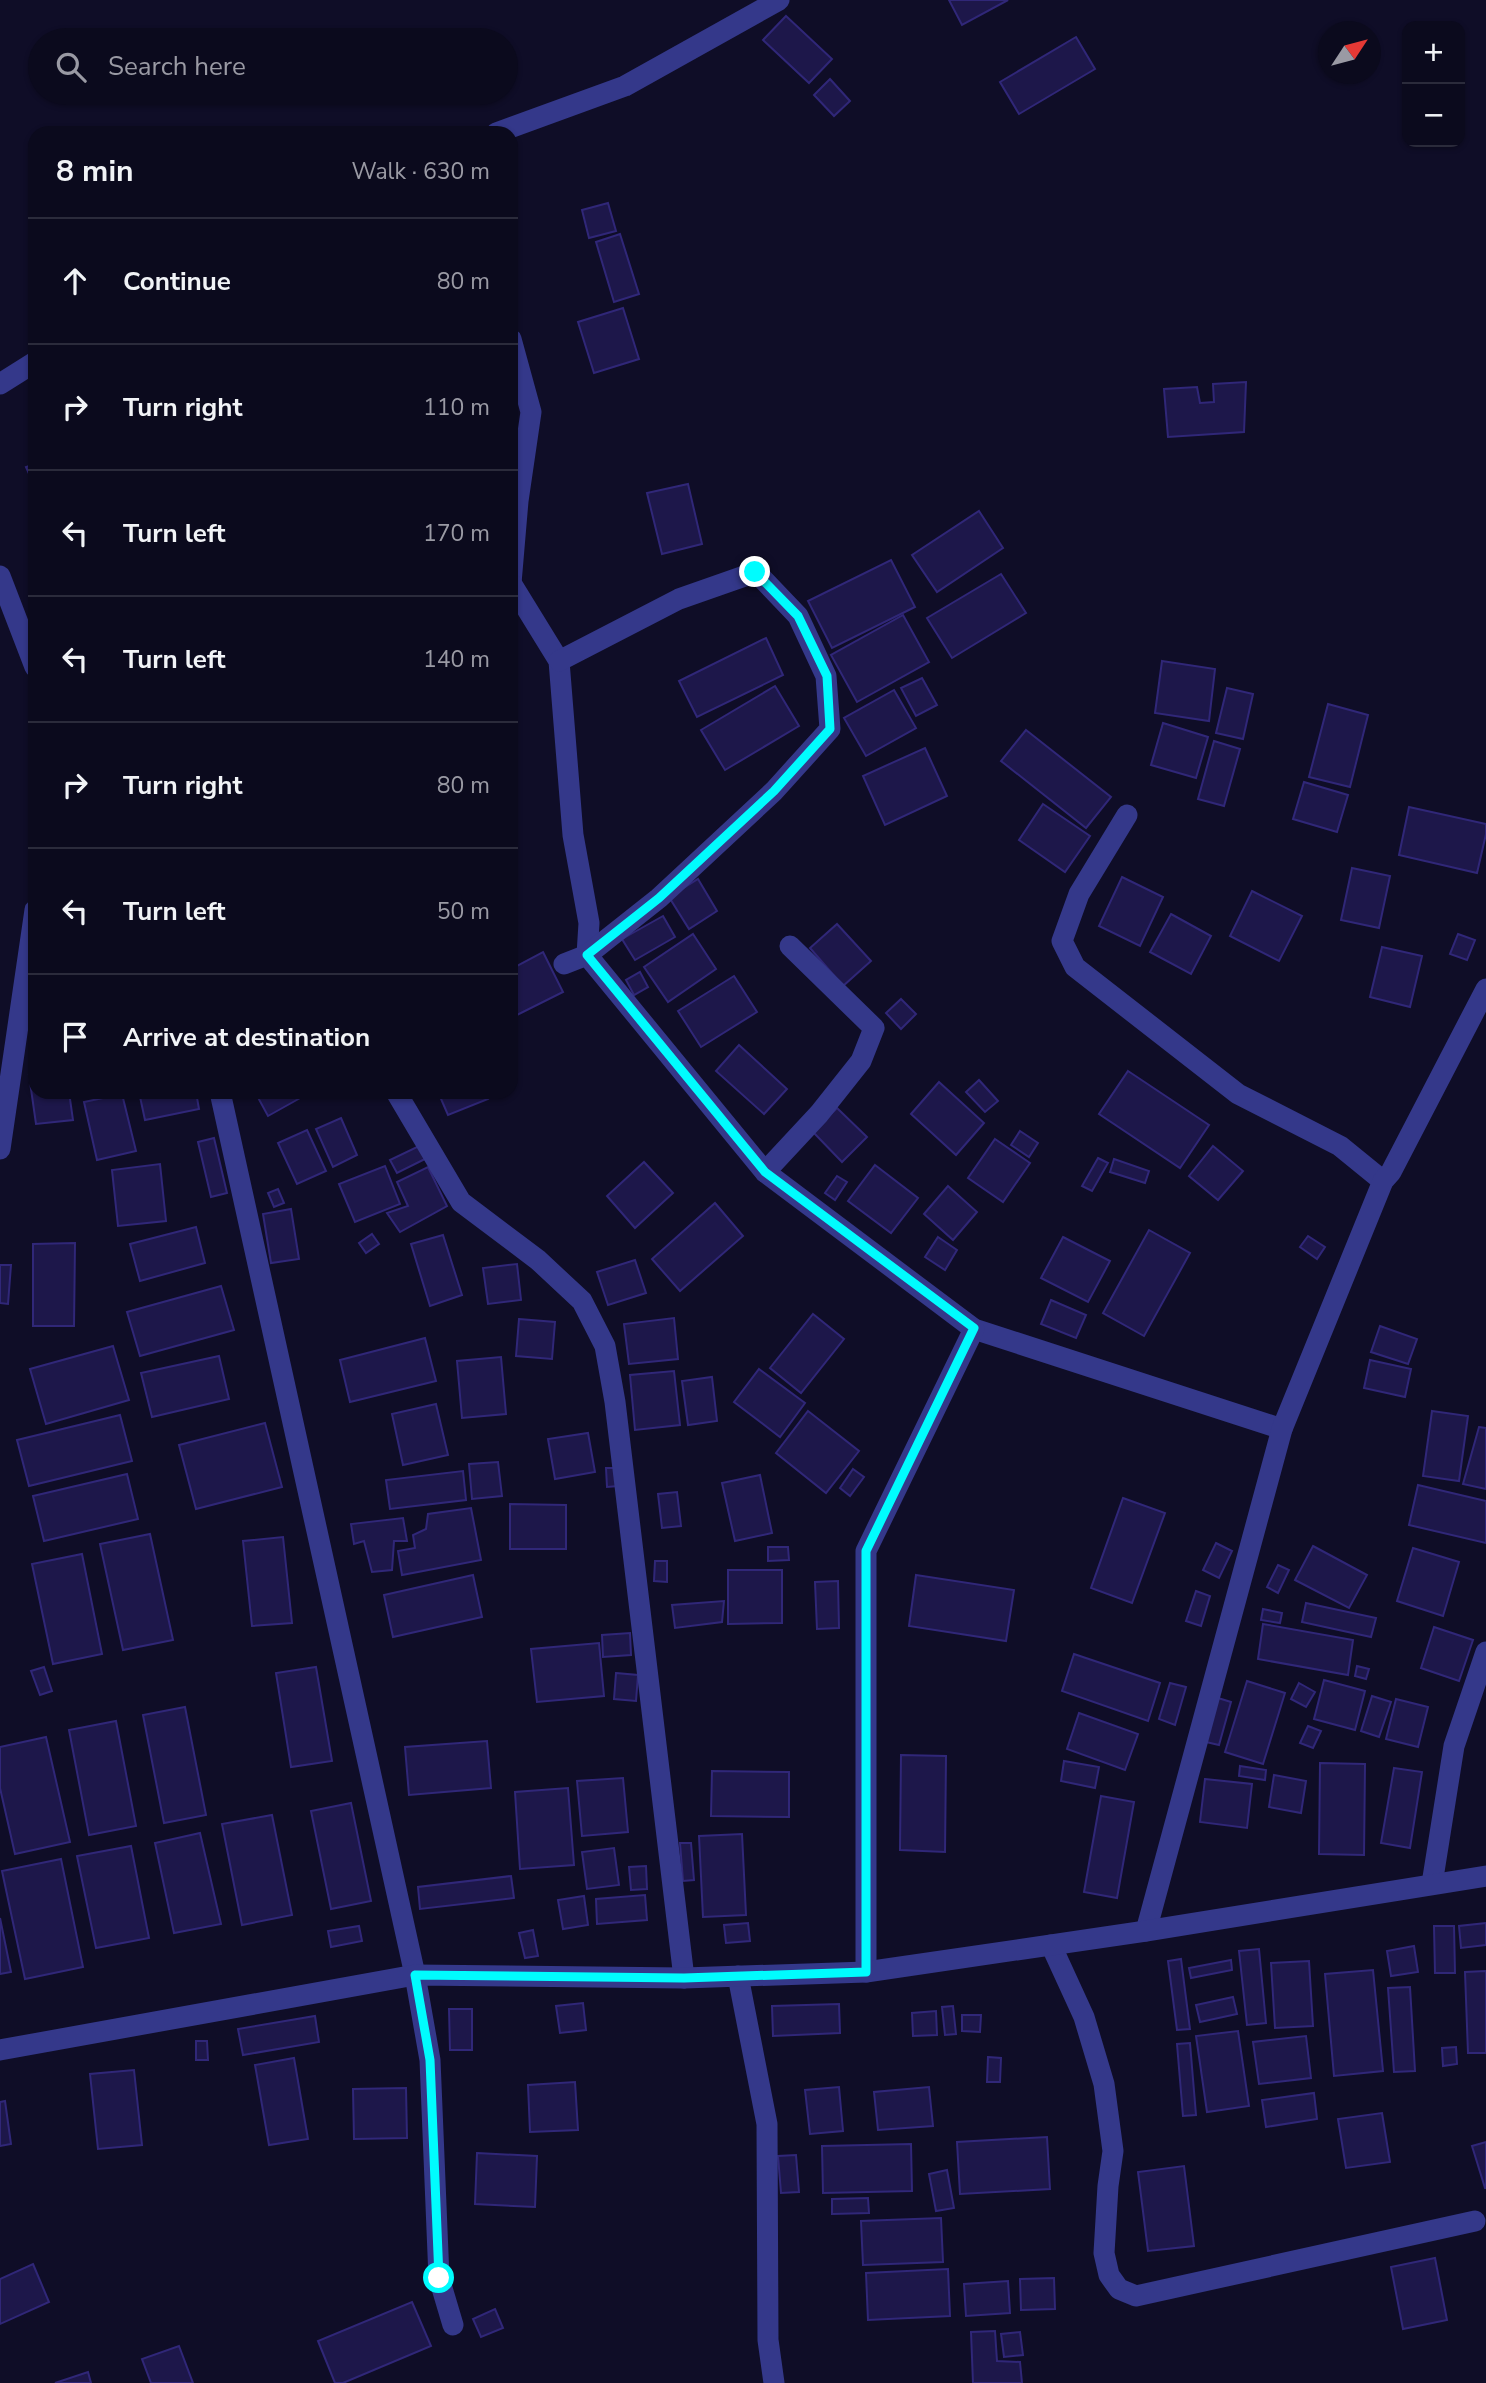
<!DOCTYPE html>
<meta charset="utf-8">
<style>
:root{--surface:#0b0a1d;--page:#19182a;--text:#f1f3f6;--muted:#9a9aa4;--line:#2b2b3b}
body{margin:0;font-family:"Nunito Sans",sans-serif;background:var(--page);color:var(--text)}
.controls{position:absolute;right:21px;top:21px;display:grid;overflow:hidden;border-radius:14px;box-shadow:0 2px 5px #0004}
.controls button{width:63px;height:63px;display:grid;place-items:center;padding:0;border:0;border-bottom:2px solid var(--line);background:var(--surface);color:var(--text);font:35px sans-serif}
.compass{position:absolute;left:1318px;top:21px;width:63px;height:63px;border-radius:50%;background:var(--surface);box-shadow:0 2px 5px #0004;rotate:54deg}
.stop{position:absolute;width:21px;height:21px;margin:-16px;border:5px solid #00fcfe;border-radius:50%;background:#fff}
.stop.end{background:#00fcfe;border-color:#fff;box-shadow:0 2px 7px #0008}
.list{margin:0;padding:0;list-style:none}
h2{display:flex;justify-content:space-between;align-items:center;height:91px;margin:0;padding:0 28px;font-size:30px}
h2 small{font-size:23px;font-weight:400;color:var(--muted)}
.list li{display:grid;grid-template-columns:46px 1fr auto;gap:21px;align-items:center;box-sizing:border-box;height:126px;padding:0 28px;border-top:2px solid var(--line)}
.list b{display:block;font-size:26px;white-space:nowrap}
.list em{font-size:23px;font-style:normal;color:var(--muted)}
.icon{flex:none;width:38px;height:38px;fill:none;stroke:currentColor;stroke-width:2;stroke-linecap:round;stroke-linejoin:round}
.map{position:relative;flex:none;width:1486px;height:2383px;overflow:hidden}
.search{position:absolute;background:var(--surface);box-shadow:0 2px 5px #0004;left:28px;top:28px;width:490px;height:77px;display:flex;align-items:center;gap:18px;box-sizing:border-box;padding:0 24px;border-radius:38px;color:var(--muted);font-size:26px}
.panel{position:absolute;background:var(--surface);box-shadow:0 2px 5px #0004;left:28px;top:126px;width:490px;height:973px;border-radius:21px}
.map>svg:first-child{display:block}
.building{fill:#1d174a;stroke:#302778;stroke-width:2}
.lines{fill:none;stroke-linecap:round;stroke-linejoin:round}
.minor{stroke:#34388a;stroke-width:21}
.route{stroke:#00fcfe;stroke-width:9}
</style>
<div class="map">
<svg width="1486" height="2383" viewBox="0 0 1486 2383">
<rect width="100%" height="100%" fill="#0f0d27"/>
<g class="building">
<polygon points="949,0 1008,0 962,25"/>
<polygon points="786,16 832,59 809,83 763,40"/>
<polygon points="1076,37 1095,69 1019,114 1000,82"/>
<polygon points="830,79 850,101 834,116 814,95"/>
<polygon points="608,203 616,231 589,238 582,210"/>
<polygon points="620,234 639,294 614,302 596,242"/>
<polygon points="623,308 639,359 594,373 578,322"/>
<polygon points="1246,382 1244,432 1168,437 1164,389 1197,387 1200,403 1214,402 1213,384"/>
<polygon points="35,464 35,487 26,467"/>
<polygon points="688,484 702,544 662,554 647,493"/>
<polygon points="979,511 1003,548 937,592 912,555"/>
<polygon points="891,560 915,607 832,648 808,601"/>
<polygon points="1001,574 1026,613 952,658 927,618"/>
<polygon points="903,615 929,662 857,702 831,655"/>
<polygon points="766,638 783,675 697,717 679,681"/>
<polygon points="1162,661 1215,669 1209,721 1155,713"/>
<polygon points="922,678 937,705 916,716 901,688"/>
<polygon points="775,686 799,726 725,770 701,730"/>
<polygon points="1227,688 1253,694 1243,739 1216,733"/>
<polygon points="894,690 916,728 866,756 844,718"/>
<polygon points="1328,704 1368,715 1350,787 1309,777"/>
<polygon points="1163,723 1208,737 1196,778 1151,765"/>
<polygon points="1026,730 1111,797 1086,828 1001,761"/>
<polygon points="1214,741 1240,749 1224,806 1198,799"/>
<polygon points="925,748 947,796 885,825 863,776"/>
<polygon points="1304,782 1348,795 1337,832 1293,819"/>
<polygon points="1043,804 1090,836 1065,872 1019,840"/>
<polygon points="1409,807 1486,824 1486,834 1477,873 1399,855"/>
<polygon points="1352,868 1390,876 1379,928 1341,920"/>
<polygon points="1122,877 1163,897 1140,946 1099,926"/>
<polygon points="698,879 717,911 689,929 669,897"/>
<polygon points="1252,891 1302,916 1279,961 1230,936"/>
<polygon points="1171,914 1211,936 1191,974 1150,952"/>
<polygon points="663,916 675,937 635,960 622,939"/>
<polygon points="837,924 871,961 843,986 810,948"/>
<polygon points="693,934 716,969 668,1002 644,967"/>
<polygon points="1458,934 1475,940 1467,960 1450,954"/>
<polygon points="1382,947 1422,956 1410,1007 1370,997"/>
<polygon points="543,952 563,992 511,1018 511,969"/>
<polygon points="640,972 648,987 634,995 626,980"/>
<polygon points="734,976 757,1012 701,1047 678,1011"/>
<polygon points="901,999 916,1014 901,1029 886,1013"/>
<polygon points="739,1045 787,1089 764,1114 716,1071"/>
<polygon points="1128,1071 1209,1125 1180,1168 1099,1114"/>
<polygon points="29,1075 35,1075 35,1092 69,1092 73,1120 36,1124"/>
<polygon points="979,1080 998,1101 985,1112 966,1092"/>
<polygon points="939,1082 984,1123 956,1155 911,1114"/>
<polygon points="139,1092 196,1092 199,1109 145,1120"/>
<polygon points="255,1092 299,1092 302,1097 268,1116"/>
<polygon points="438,1092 485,1092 488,1099 448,1115"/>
<polygon points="122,1094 136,1151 97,1160 84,1102"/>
<polygon points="837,1108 867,1137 842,1162 813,1132"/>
<polygon points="341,1118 357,1155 333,1167 316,1129"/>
<polygon points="307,1130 326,1171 297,1184 278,1143"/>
<polygon points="1020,1131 1038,1143 1029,1157 1011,1145"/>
<polygon points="214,1138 227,1193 211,1197 198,1142"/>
<polygon points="995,1139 1030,1163 1003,1202 968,1178"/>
<polygon points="419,1146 425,1159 397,1173 390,1160"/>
<polygon points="1213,1146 1243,1171 1218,1200 1189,1176"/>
<polygon points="1098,1158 1108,1163 1092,1191 1082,1186"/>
<polygon points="1114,1159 1149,1171 1145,1183 1110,1172"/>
<polygon points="644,1162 673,1193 635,1228 607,1196"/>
<polygon points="160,1164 166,1221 118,1226 112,1170"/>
<polygon points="875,1165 918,1198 891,1233 848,1201"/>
<polygon points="385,1166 400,1204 355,1222 339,1184"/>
<polygon points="428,1167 447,1206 400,1232 387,1213 408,1206 397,1182"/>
<polygon points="837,1176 847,1182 835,1200 825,1193"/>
<polygon points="948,1186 977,1212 953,1240 924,1214"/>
<polygon points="278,1189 284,1203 274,1207 268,1193"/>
<polygon points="715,1203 743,1236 680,1291 652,1259"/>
<polygon points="291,1209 299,1259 271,1263 263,1214"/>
<polygon points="196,1227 205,1263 140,1281 130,1244"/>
<polygon points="1149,1230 1190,1253 1144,1336 1103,1313"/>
<polygon points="372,1234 379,1244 366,1253 359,1243"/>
<polygon points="443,1235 462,1295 430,1306 411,1244"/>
<polygon points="1308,1236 1325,1247 1317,1259 1300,1247"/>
<polygon points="938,1237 957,1250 945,1270 925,1257"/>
<polygon points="1063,1237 1110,1261 1088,1302 1041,1278"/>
<polygon points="75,1243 74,1326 33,1326 33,1244"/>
<polygon points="635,1260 646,1293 608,1305 597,1272"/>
<polygon points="517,1264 521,1300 488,1304 483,1268"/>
<polygon points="0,1265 11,1265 8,1304 0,1303"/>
<polygon points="221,1286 234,1330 140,1356 127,1312"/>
<polygon points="1051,1300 1086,1315 1076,1338 1041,1324"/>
<polygon points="813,1314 844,1339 801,1393 770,1368"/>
<polygon points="674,1318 678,1359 629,1364 624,1324"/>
<polygon points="519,1319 555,1322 552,1359 516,1356"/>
<polygon points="1380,1326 1417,1339 1408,1364 1371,1352"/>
<polygon points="425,1338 436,1381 350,1402 340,1360"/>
<polygon points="113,1346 129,1400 46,1424 30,1369"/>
<polygon points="219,1356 229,1399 152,1417 141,1373"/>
<polygon points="501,1357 506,1414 462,1418 457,1361"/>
<polygon points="1370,1360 1411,1369 1405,1397 1364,1388"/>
<polygon points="759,1369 805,1403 780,1437 734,1402"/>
<polygon points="674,1371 680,1425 635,1430 630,1375"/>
<polygon points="712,1377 717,1421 688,1425 682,1381"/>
<polygon points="436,1404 448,1455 403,1465 392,1414"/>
<polygon points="808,1411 859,1451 826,1493 776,1453"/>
<polygon points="1432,1411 1468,1416 1459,1481 1423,1476"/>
<polygon points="120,1415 132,1461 29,1486 17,1440"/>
<polygon points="265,1423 282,1487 196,1509 179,1445"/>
<polygon points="1479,1427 1486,1428 1486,1489 1463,1484"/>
<polygon points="588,1433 595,1472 555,1479 548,1439"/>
<polygon points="498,1462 502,1496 472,1499 469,1464"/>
<polygon points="606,1468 617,1468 618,1486 607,1487"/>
<polygon points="853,1469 864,1477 850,1496 840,1488"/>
<polygon points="463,1471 466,1500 390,1509 386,1480"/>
<polygon points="127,1474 138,1519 44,1541 33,1496"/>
<polygon points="760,1475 772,1533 735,1541 722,1483"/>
<polygon points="1418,1485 1486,1501 1486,1543 1409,1525"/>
<polygon points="677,1492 681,1526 662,1528 658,1494"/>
<polygon points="1123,1498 1165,1513 1132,1603 1091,1588"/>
<polygon points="510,1504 566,1505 566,1549 510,1549"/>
<polygon points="471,1508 481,1560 402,1575 398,1551 415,1548 413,1535 426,1529 428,1514"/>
<polygon points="403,1518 407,1541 394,1541 392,1570 372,1572 364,1541 354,1544 351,1524"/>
<polygon points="150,1534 173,1640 123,1650 100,1544"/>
<polygon points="283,1537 292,1623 252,1626 243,1541"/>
<polygon points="1216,1543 1232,1551 1219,1578 1203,1570"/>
<polygon points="1313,1546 1367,1575 1349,1608 1295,1580"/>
<polygon points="768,1547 788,1547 789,1560 768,1561"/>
<polygon points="1413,1548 1459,1562 1443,1616 1397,1601"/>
<polygon points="82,1554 102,1654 53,1664 32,1564"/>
<polygon points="655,1561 667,1561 667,1582 654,1581"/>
<polygon points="1278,1565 1289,1570 1278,1593 1267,1587"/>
<polygon points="728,1570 782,1570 782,1623 728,1624"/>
<polygon points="473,1575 482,1617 393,1637 384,1595"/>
<polygon points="916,1575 1014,1590 1006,1641 909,1626"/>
<polygon points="838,1581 839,1628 817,1629 815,1582"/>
<polygon points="1196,1591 1210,1596 1201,1626 1186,1621"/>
<polygon points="724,1601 722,1622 675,1628 672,1605"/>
<polygon points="1306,1603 1376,1618 1371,1637 1302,1622"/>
<polygon points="1263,1609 1282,1613 1280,1623 1261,1620"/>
<polygon points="1263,1624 1353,1640 1348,1675 1258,1659"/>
<polygon points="1434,1627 1473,1640 1459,1681 1421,1668"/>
<polygon points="630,1633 631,1655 603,1657 602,1635"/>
<polygon points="599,1643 604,1696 537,1702 531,1649"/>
<polygon points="1074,1654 1160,1683 1148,1721 1062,1691"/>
<polygon points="1357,1666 1369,1669 1366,1679 1355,1676"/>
<polygon points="44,1667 52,1691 40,1695 31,1671"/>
<polygon points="316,1667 332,1761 291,1767 276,1673"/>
<polygon points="616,1673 638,1675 636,1701 614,1699"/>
<polygon points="1324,1680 1365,1691 1355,1730 1314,1719"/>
<polygon points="1247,1681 1285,1693 1263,1764 1225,1752"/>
<polygon points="1170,1683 1186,1687 1175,1725 1159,1719"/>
<polygon points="1299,1683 1315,1692 1306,1707 1291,1699"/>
<polygon points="1372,1696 1391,1702 1379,1737 1361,1731"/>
<polygon points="1218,1698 1231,1702 1219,1745 1206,1742"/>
<polygon points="1396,1699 1428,1707 1418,1747 1386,1739"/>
<polygon points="185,1707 206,1815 164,1823 143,1715"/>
<polygon points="1079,1713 1138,1734 1125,1770 1067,1749"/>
<polygon points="116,1721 136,1826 89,1835 69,1730"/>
<polygon points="1308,1726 1321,1731 1313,1748 1300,1743"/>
<polygon points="46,1737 70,1842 15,1854 0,1788 0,1747"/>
<polygon points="487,1741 491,1788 409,1795 405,1747"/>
<polygon points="901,1755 946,1756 945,1852 900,1850"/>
<polygon points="1064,1761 1099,1767 1095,1788 1061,1781"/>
<polygon points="1320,1763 1365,1764 1364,1855 1319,1854"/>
<polygon points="1240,1766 1266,1770 1265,1780 1239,1776"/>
<polygon points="1394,1768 1422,1772 1410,1848 1381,1843"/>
<polygon points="712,1771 789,1772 789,1817 711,1816"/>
<polygon points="1274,1775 1306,1781 1301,1813 1269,1807"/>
<polygon points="623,1778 628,1832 582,1836 577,1781"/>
<polygon points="1205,1779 1252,1784 1247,1828 1200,1822"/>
<polygon points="568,1788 574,1865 520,1869 515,1792"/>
<polygon points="1101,1796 1134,1802 1117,1898 1084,1892"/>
<polygon points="351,1803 371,1901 331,1909 311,1811"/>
<polygon points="272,1815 292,1915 242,1925 222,1824"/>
<polygon points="200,1833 221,1924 174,1933 155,1843"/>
<polygon points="742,1834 746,1915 703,1917 699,1836"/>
<polygon points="680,1843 691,1843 694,1880 683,1881"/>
<polygon points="131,1846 149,1938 96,1948 77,1856"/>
<polygon points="614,1848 619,1885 587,1889 582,1852"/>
<polygon points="61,1859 83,1967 25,1979 2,1871"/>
<polygon points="646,1866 647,1889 631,1890 629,1867"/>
<polygon points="511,1876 514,1898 420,1909 418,1887"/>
<polygon points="645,1895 647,1920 597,1924 596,1899"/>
<polygon points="584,1896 588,1925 563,1929 558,1900"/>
<polygon points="0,1918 11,1972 0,1974"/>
<polygon points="748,1923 750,1941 726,1943 724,1925"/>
<polygon points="1486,1923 1486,1945 1461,1948 1459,1926"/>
<polygon points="359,1926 362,1941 331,1947 328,1931"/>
<polygon points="1434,1926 1454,1926 1455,1973 1435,1973"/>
<polygon points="533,1930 538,1956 525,1958 519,1933"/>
<polygon points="1414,1946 1418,1972 1391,1976 1387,1951"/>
<polygon points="1259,1949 1266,2023 1247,2025 1239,1951"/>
<polygon points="1181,1959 1190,2029 1177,2030 1168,1961"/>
<polygon points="1231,1960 1232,1970 1191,1978 1189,1968"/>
<polygon points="1309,1961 1313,2026 1275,2028 1271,1963"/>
<polygon points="1373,1970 1383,2071 1334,2076 1325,1974"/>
<polygon points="1486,1971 1486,2053 1468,2053 1465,1972"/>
<polygon points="1410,1987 1415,2071 1394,2072 1388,1988"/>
<polygon points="1233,1997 1237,2014 1200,2022 1196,2005"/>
<polygon points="583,2003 586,2030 560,2033 556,2006"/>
<polygon points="839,2004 840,2033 773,2036 772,2006"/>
<polygon points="953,2006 956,2034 945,2035 942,2007"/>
<polygon points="449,2009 472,2009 472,2050 450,2050"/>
<polygon points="936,2011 937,2035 913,2036 912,2013"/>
<polygon points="962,2015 981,2015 980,2032 962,2031"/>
<polygon points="315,2016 319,2042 243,2055 238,2029"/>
<polygon points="1238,2031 1249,2106 1207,2112 1196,2036"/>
<polygon points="1306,2036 1311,2078 1259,2084 1253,2042"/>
<polygon points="196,2041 207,2041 208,2060 196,2060"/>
<polygon points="1190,2043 1196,2115 1183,2116 1177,2044"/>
<polygon points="1456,2047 1457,2064 1443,2066 1442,2048"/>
<polygon points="988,2057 1001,2058 1000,2082 987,2082"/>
<polygon points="294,2058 308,2139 269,2145 255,2065"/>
<polygon points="134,2070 142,2145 98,2149 90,2074"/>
<polygon points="575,2082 578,2130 530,2132 528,2085"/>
<polygon points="839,2087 843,2131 810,2134 805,2090"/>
<polygon points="929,2087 933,2126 878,2130 874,2092"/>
<polygon points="406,2088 407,2138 354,2139 353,2089"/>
<polygon points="1314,2093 1317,2119 1266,2127 1262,2100"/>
<polygon points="5,2101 11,2144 0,2146 0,2102"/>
<polygon points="1382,2113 1390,2162 1346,2168 1338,2119"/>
<polygon points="1047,2137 1050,2189 960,2194 957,2142"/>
<polygon points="1486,2142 1486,2188 1485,2188 1472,2146"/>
<polygon points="911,2144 912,2191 823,2193 822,2146"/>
<polygon points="477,2153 537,2156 535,2207 475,2204"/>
<polygon points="796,2155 799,2192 781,2193 778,2156"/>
<polygon points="1184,2166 1194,2246 1148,2251 1138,2172"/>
<polygon points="947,2170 954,2208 936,2211 929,2174"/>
<polygon points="868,2198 869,2213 832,2214 832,2199"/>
<polygon points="941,2218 943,2262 863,2265 861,2221"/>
<polygon points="1435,2258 1447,2320 1403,2329 1391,2267"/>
<polygon points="33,2264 49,2302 0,2324 0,2279"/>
<polygon points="948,2269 950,2316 868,2320 866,2273"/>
<polygon points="1054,2278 1055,2309 1021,2310 1020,2279"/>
<polygon points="1008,2281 1010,2313 966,2316 964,2284"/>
<polygon points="412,2302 431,2346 343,2383 335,2383 318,2341"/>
<polygon points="495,2309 503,2328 481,2337 473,2319"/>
<polygon points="995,2331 997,2361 1020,2362 1022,2383 973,2383 971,2332"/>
<polygon points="1020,2332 1023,2355 1004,2357 1001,2334"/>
<polygon points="179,2346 193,2383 151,2383 142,2359"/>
<polygon points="88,2372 91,2383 55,2383"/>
</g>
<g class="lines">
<g class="minor">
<polyline points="496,133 625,86 779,0"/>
<polyline points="511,339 531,412 518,501 511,583"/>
<polyline points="0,384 35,362"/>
<polyline points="0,576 35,667"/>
<polyline points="511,583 559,661 573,835 589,923 587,955 765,1172 974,1329 1282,1429"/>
<polyline points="559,661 679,599 756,572 798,616 826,676 830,729 774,791 659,898 587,955 564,964"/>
<polyline points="1127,815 1079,894 1062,941 1075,967 1238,1094 1340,1146 1383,1181"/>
<polyline points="220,1092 415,1975 430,2060 439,2278 453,2325"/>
<polyline points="396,1092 461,1202 538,1260 582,1301 605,1346 615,1402 684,1978"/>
<polyline points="0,1149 35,910"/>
<polyline points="765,1172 819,1114 861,1061 874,1028 790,946"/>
<polyline points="1432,1884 1454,1746 1486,1652"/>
<polyline points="1146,1931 1282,1429 1383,1181 1391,1172 1486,989"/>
<polyline points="1051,1945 1084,2017 1104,2084 1113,2151 1108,2186 1104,2253 1109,2275 1119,2289 1136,2296 1475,2221"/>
<polyline points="866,1972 866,1551 974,1329"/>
<polyline points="738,1976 767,2124 768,2340 774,2383"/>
<polyline points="0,2050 415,1975 684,1978 866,1972 1146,1931 1486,1876"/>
</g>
</g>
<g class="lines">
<polyline class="route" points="439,2278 430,2060 415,1975 684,1978 866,1972 866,1551 974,1328 765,1172 587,955 659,898 774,791 830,729 827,676 798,616 755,572"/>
</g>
</svg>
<div class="controls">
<button>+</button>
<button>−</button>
</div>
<svg class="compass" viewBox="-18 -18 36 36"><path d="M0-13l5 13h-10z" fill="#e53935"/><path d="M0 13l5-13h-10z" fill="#9a9aa4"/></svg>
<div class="stop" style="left:439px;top:2278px"></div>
<div class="stop end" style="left:755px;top:572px"></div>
<div class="search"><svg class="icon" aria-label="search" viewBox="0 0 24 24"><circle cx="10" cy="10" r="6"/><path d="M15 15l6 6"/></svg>Search here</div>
<section class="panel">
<h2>8 min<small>Walk · 630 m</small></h2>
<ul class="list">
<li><svg class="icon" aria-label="ahead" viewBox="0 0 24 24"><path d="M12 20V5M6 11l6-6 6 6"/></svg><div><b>Continue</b></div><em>80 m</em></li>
<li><svg class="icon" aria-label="right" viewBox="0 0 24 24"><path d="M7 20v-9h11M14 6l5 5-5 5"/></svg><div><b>Turn right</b></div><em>110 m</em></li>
<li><svg class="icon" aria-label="left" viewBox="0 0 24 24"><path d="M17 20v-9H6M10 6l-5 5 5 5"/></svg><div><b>Turn left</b></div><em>170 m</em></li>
<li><svg class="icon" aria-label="left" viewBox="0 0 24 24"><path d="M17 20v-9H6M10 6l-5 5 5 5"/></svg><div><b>Turn left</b></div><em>140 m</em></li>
<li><svg class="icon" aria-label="right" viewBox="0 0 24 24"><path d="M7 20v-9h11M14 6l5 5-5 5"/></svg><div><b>Turn right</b></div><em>80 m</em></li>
<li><svg class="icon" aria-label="left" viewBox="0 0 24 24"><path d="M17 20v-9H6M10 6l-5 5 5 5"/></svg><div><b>Turn left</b></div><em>50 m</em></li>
<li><svg class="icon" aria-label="arrive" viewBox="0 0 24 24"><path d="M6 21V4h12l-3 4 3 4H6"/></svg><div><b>Arrive at destination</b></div></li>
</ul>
</section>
</div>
